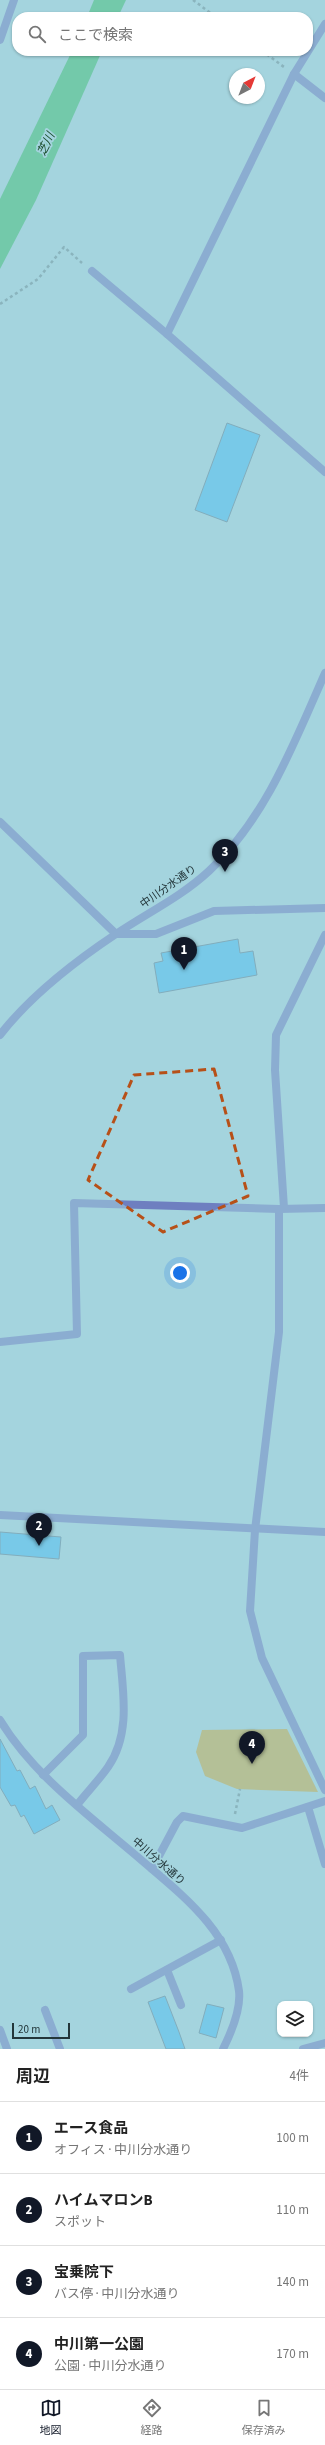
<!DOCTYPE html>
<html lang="ja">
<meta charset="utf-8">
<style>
:root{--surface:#fff;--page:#f2f2f2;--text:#222;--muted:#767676;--line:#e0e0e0;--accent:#111827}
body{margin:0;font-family:"Source Sans 3","Noto Sans JP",sans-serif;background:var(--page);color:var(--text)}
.controls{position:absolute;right:12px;bottom:12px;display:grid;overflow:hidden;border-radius:8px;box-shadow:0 1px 3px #0004}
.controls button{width:36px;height:36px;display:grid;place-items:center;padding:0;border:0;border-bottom:1px solid var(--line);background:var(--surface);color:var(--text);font:20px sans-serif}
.compass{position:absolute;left:229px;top:68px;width:36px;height:36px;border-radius:50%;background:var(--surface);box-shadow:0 1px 3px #0004;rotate:42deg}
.scale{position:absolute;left:12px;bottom:10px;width:58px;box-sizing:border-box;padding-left:4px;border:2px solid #23363a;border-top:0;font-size:11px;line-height:14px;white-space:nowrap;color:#23363a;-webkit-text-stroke:3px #a4d4de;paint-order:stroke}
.you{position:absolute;left:180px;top:1273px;width:14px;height:14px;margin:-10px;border:3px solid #fff;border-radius:50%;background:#1a73e8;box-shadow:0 0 0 6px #1a73e833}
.badge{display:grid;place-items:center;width:26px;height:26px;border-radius:50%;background:var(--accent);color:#fff;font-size:13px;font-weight:700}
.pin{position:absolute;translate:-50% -33px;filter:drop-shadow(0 1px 2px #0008)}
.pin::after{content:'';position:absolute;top:21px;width:14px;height:12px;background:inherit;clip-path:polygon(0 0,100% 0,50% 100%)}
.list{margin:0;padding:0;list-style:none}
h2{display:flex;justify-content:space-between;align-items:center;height:52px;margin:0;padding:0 16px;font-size:17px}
h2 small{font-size:13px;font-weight:400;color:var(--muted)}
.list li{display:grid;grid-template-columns:26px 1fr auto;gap:12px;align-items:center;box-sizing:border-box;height:72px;padding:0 16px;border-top:1px solid var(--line)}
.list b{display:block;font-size:15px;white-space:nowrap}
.list p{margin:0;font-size:13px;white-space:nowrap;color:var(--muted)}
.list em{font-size:13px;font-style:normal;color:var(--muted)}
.icon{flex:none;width:22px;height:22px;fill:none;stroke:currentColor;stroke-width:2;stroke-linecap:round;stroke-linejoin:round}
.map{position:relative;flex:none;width:325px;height:2049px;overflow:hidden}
.search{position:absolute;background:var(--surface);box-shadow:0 1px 3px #0004;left:12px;right:12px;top:12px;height:44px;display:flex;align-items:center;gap:10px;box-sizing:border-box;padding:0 14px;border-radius:16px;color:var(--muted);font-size:15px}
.sheet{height:340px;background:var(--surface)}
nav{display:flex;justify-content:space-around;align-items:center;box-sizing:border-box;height:56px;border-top:1px solid var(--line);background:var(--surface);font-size:11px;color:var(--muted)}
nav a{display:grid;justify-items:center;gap:2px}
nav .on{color:var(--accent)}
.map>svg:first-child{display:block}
.green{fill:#c7a842}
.water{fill:#38bc6a}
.building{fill:#44bdf4;stroke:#597f93}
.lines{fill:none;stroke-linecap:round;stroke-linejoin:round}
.path{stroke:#6b8e95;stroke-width:2.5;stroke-dasharray:3 3;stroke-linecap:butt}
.service{stroke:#6e7fc0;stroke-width:8}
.minor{stroke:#6e7fc0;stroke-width:8}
.tertiary{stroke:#6e7fc0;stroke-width:8}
.marked{fill:none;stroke:#b75018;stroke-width:3;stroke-dasharray:8 5;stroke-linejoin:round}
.labels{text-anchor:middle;stroke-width:3.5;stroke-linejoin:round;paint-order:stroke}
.street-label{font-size:11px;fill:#23363a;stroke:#a4d4de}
.water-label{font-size:12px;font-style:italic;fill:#1a4c2b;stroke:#a4d4de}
</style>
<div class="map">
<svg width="325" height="2049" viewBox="0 0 325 2049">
<rect width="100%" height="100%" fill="#a4d4de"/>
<polygon class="green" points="287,1729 318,1792 237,1789 205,1776 196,1752 202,1730"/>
<g class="water">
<polygon points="94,0 126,0 118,17 87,17"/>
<polygon points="72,51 102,51 36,200 0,269 0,199"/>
</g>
<g class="building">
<polygon points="227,423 260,435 227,522 195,510"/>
<polygon points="238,939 240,953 253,951 257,975 159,993 154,963 163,961 161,953"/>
<polygon points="0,1532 61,1537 59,1559 0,1554"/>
<polygon points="0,1739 17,1771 20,1770 30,1789 35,1786 46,1809 52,1805 60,1820 34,1834 24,1815 21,1817 15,1805 11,1806 0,1787"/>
<polygon points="165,1996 179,2032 185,2049 166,2049 148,2002"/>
<polygon points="207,2004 224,2008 216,2038 199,2033"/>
</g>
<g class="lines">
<g class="path">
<polyline points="193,0 216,17"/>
<polyline points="262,51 284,67"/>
<polyline points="0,304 38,279 64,247 82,263"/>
<polyline points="235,1814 240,1789"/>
</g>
<g class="service">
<path d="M43,1775l40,-40v-79l37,-1c3,37 11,79 -12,112 -9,13 -21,25 -31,38"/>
<polyline points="308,1807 325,1864"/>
<polyline points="167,1970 181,2005"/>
<polyline points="131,1989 221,1940"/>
<polyline points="45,2010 60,2049"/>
</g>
<g class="minor">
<polyline points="325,24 294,74 167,334 325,472"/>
<polyline points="0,40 14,0"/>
<polyline points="294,74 325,98"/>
<polyline points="92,271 167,334"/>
<polyline points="0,822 116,934 156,934 214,911 325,908"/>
<polyline points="284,1208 275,1070 276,1035 325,935"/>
<polyline points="279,1209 279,1332 255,1530 250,1611 262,1658 325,1790"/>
<polyline points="0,1342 77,1334 74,1203 279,1209 325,1208"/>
<polyline points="0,1515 325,1532"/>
<polyline points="152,1869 177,1822 183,1816 242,1828 325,1801"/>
<polyline points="0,2030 7,2049"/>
</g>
<g class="tertiary">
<path d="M0,1035c31,-40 74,-73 116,-101 31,-21 65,-37 93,-63 56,-51 86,-130 116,-198"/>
<path d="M0,1720c34,56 90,96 139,138 43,37 92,73 100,133 2,18 -8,42 -16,58"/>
<polyline points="303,2049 325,2043"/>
</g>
</g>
<path d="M0 0H325V2049H0ZM214,1069l34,127 -85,36 -75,-52 46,-105z" fill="#a4d4de" fill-opacity=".55" fill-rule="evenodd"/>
<path class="marked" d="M214,1069l34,127 -85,36 -75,-52 46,-105z"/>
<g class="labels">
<g class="street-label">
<text transform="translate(168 886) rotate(-35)" y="4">中川分水通り</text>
<text transform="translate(159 1861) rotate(41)" y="4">中川分水通り</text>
</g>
<g class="water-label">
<text transform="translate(46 144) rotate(-64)" y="4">芝川</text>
</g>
</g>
</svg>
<div class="controls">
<button><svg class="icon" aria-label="layers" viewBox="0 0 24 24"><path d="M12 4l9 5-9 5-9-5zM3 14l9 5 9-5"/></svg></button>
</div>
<svg class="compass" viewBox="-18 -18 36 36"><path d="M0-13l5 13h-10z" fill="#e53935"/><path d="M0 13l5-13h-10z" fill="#767676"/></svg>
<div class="scale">20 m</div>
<div class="you"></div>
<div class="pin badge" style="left:184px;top:970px">1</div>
<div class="pin badge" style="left:39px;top:1546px">2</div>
<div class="pin badge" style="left:225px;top:872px">3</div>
<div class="pin badge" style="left:252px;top:1764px">4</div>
<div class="search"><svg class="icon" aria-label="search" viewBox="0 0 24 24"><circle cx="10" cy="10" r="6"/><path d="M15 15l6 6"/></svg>ここで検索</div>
</div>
<section class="sheet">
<h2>周辺<small>4件</small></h2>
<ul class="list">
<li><span class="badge">1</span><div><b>エース食品</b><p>オフィス · 中川分水通り</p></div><em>100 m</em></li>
<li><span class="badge">2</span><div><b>ハイムマロンB</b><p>スポット</p></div><em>110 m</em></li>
<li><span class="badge">3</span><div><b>宝乗院下</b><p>バス停 · 中川分水通り</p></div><em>140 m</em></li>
<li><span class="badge">4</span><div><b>中川第一公園</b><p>公園 · 中川分水通り</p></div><em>170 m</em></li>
</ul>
</section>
<nav>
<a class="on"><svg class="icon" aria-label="map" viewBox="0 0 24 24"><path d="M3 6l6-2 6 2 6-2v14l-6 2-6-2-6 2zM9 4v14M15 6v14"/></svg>地図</a>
<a><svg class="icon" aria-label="directions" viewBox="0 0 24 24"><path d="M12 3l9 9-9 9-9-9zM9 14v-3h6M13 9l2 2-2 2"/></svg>経路</a>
<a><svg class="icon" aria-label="saved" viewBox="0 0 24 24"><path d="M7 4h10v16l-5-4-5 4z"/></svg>保存済み</a>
</nav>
